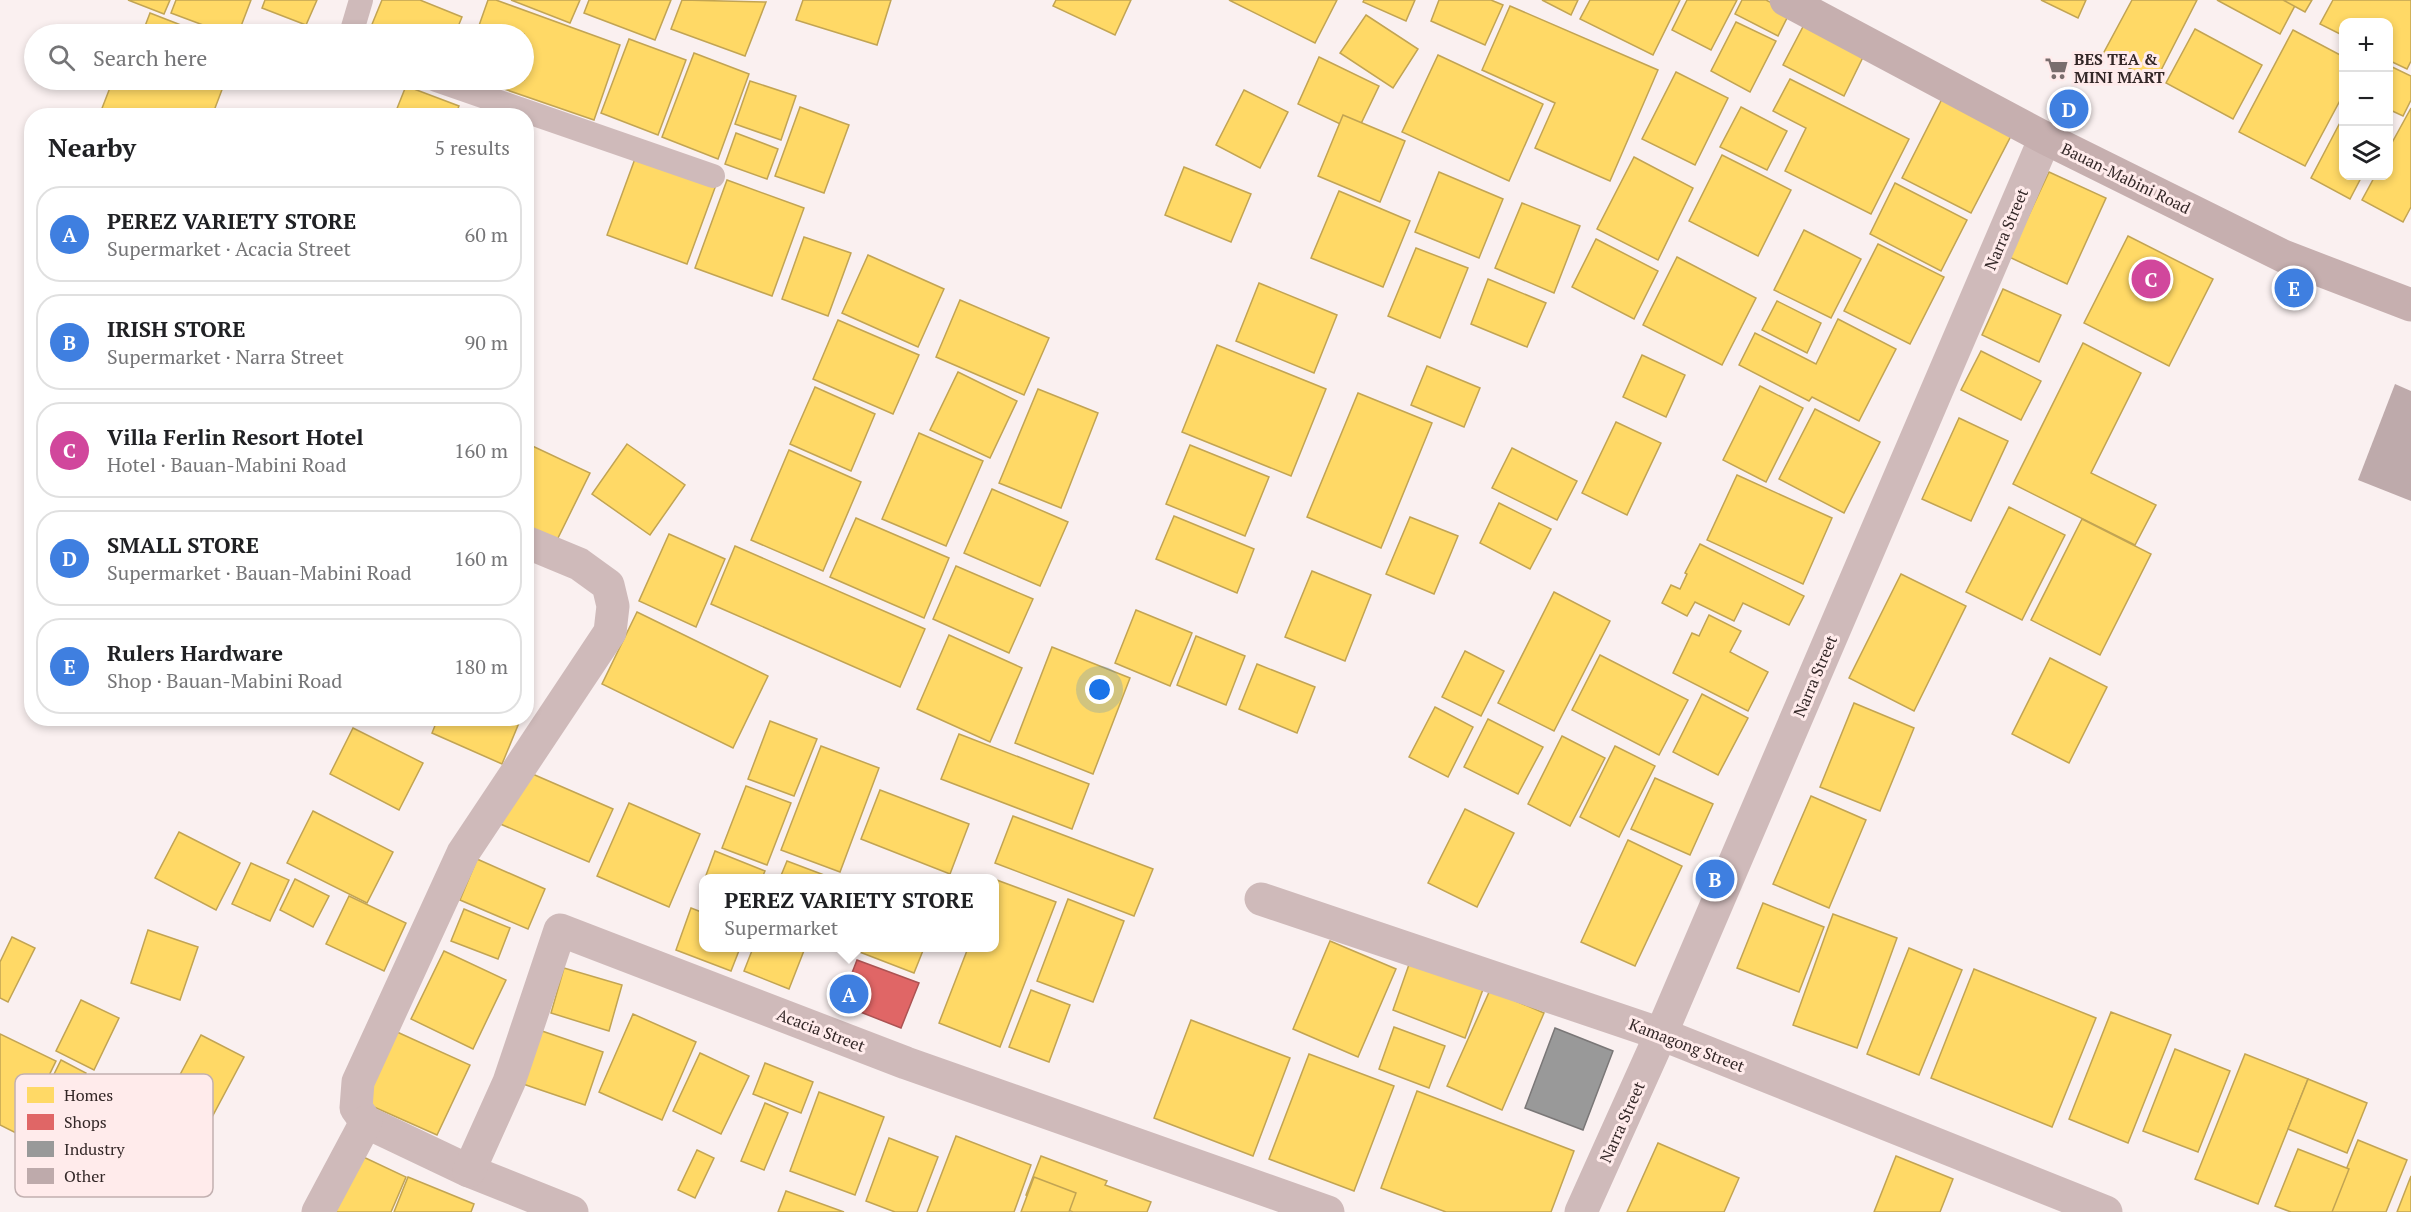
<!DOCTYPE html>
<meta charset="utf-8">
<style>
:root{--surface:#fff;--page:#f2f2f2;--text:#202124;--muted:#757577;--line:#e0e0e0;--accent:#0f766e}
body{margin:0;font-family:"PT Serif",serif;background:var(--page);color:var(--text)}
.controls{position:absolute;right:18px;top:18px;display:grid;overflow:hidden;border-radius:12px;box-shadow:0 3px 9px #0003}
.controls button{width:54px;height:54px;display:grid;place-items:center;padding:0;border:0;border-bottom:2px solid var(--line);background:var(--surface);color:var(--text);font:30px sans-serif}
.you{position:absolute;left:1100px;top:690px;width:21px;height:21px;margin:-15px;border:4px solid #fff;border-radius:50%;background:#1a73e8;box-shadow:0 0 0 9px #1a73e833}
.badge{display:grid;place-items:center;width:39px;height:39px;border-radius:50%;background:var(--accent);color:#fff;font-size:20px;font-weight:700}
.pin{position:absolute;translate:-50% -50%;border:3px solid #fff;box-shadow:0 2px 6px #0006}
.popup{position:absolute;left:699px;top:874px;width:300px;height:78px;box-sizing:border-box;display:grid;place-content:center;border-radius:12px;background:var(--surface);filter:drop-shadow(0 2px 4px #0005);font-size:20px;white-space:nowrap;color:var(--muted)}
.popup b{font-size:22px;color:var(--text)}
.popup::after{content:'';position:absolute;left:50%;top:100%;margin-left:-12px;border:12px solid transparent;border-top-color:var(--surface)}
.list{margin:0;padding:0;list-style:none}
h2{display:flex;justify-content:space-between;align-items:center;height:78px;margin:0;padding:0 24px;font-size:26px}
h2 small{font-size:20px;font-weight:400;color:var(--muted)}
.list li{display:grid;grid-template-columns:39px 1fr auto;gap:18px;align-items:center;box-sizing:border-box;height:96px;margin:0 12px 12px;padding:0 12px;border:2px solid var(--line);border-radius:24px}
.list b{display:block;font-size:22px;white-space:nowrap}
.list p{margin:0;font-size:20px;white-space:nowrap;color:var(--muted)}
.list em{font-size:20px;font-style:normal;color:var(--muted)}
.icon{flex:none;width:33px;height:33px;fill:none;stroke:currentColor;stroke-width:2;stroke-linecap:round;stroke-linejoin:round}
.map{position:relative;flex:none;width:2411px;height:1212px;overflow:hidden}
.search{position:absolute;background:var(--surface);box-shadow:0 3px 9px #0003;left:24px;top:24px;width:510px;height:66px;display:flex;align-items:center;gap:15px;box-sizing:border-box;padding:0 21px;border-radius:33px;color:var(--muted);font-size:22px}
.panel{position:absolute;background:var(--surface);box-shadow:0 3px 9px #0003;left:24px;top:108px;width:510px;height:618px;border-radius:24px}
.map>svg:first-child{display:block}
.homes{fill:#ffd966;stroke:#c2a453;stroke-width:1.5}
.shops{fill:#e06666;stroke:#ac5353;stroke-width:1.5}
.industry{fill:#999;stroke:#7a7777;stroke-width:1.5}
.building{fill:#beaaab}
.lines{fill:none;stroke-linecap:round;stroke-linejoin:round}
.service{stroke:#cfbaba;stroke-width:24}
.minor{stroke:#cfbaba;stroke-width:33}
.secondary{stroke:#c6afaf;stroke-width:33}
.labels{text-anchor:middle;stroke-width:6;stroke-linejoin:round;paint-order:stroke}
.poi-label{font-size:16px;font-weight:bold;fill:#332727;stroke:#ffebeb;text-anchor:start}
.street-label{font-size:16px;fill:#332727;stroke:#ffebeb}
.key{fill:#ffebeb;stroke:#c2b0b0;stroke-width:1.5}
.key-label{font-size:16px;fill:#332727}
</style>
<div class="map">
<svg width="2411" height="1212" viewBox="0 0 2411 1212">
<rect width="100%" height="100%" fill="#faf0f0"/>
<g class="homes">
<polygon points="128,0 170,0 164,14"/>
<polygon points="176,0 251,0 238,34 227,34 171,13"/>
<polygon points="265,0 317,0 306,25 262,8"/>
<polygon points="382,0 420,0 462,17 455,34 368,34"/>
<polygon points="488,0 496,0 620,45 594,120 478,80 524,80 524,34 476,34"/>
<polygon points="511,0 580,0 570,23"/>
<polygon points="589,0 671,0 655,40 584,13"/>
<polygon points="682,0 766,2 745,56 671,29"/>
<polygon points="803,0 891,0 877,45 796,20"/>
<polygon points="1056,0 1131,0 1115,35 1053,6"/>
<polygon points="1229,0 1337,0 1315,43"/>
<polygon points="1364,0 1415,0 1406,21 1363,2"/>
<polygon points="1439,0 1491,0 1503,5 1485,45 1431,21"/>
<polygon points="1542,0 1578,0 1571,15"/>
<polygon points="1590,0 1680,0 1653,55 1580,19"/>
<polygon points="1687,0 1737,0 1711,50 1672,30"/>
<polygon points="1742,0 1766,0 1790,12 1778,36 1735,14"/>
<polygon points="2041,0 2086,0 2078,18"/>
<polygon points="2132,0 2197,0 2155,82 2103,54"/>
<polygon points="2217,0 2298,0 2280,34"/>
<polygon points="2283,0 2312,0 2305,12"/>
<polygon points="2333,0 2411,0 2411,61 2407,69 2388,60 2388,22 2344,22 2344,36 2320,24"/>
<polygon points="1510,6 1658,70 1610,181 1535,148 1555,103 1482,70"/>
<polygon points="150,13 204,34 142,34"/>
<polygon points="1366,15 1418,49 1393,88 1340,53"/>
<polygon points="1806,21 1866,51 1844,96 1783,65"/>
<polygon points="1736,22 1776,41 1750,92 1711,71"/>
<polygon points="2195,29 2262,65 2233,119 2166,83"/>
<polygon points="2293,30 2344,57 2344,93 2305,166 2239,132"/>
<polygon points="629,39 686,60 658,135 601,113"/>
<polygon points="694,53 749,74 718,159 662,137"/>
<polygon points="1438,55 1543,104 1509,181 1402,132"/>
<polygon points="1319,57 1379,86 1357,132 1298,104"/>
<polygon points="2388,65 2411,76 2411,100 2403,116 2388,109"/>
<polygon points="1676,72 1728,98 1695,165 1642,139"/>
<polygon points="1790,79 1909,139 1871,214 1785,171 1806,128 1773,111"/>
<polygon points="113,80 204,80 223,87 212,116 99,116"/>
<polygon points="750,81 796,96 781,140 735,124"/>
<polygon points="406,86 459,106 455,116 394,116"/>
<polygon points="1244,90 1288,112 1260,168 1216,145"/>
<polygon points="1943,97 2013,132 1971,213 1902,178"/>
<polygon points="800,107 849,125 824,193 775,176"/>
<polygon points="1741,107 1787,131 1767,170 1720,147"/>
<polygon points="2411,108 2411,207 2403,222 2362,200 2375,176 2388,176 2388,150"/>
<polygon points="1343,115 1405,141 1380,202 1318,176"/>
<polygon points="2344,115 2344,176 2362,176 2350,199 2311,178"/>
<polygon points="736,133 778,149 767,179 725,164"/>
<polygon points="1722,155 1791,190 1758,256 1689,221"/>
<polygon points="636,156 716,185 687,264 607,235"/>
<polygon points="1634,157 1693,188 1658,260 1597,229"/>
<polygon points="1184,167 1251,194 1231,242 1165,215"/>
<polygon points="1439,172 1503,199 1479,258 1415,232"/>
<polygon points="2049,172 2106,198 2067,284 2009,257"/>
<polygon points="727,180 804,208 772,296 695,268"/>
<polygon points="1895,183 1967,220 1941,271 1870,234"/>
<polygon points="1339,191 1410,221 1383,287 1311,258"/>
<polygon points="1522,203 1580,226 1554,293 1495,268"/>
<polygon points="1804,230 1861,259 1831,318 1774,290"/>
<polygon points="2128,236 2213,279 2169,366 2084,323"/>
<polygon points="804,237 851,253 828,316 782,299"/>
<polygon points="1596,239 1658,271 1634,319 1572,287"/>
<polygon points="1878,244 1944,277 1910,344 1844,311"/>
<polygon points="1416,248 1468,268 1440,338 1388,316"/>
<polygon points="868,255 944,289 918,347 842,313"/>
<polygon points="1677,257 1756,298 1722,365 1643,325"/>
<polygon points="1488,279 1546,303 1527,347 1471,324"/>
<polygon points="1259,283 1337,315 1314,373 1236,341"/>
<polygon points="2003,289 2061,315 2039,362 1982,335"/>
<polygon points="960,300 1049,338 1024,395 936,357"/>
<polygon points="1777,301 1821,323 1807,353 1762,330"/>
<polygon points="1838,319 1896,349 1859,421 1812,397 1809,401 1739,365 1755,333 1816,364"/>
<polygon points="838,320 919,355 893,414 813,379"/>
<polygon points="2083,343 2141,373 2091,473 2156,505 2135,545 2013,484"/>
<polygon points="1217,345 1326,389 1291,476 1182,432"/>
<polygon points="1981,351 2041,381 2021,420 1961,390"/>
<polygon points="1642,355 1685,375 1666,417 1623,397"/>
<polygon points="1427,366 1480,388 1464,427 1411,405"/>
<polygon points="958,372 1017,401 990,458 930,430"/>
<polygon points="1760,386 1803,408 1766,482 1723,460"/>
<polygon points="815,387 875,414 851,471 790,444"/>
<polygon points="1038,389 1098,413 1061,508 999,483"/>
<polygon points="1358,393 1432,423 1381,548 1307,517"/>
<polygon points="1815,409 1880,442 1844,513 1779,479"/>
<polygon points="1959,418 2008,441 1971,521 1922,499"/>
<polygon points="1616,422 1661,443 1627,515 1582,493"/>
<polygon points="919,433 983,461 946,546 882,519"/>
<polygon points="526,443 590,473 556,542 526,528"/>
<polygon points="627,444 685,485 650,535 592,494"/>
<polygon points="1190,445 1269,477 1245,536 1166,504"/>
<polygon points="1512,448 1577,481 1557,520 1492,488"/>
<polygon points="789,450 861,482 823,571 751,540"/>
<polygon points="1737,475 1832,518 1803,584 1707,540"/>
<polygon points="992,489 1068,522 1040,586 964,553"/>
<polygon points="1499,503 1551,529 1530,569 1480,543"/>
<polygon points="2009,507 2065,535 2022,620 1966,592"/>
<polygon points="1174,516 1254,549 1237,593 1156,559"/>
<polygon points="1410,517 1458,536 1434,594 1386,574"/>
<polygon points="856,518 949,558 924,618 830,577"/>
<polygon points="2082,519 2151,554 2100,655 2031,620"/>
<polygon points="669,534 725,559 696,627 639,601"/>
<polygon points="1700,544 1804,596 1789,625 1743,603 1734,621 1695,602 1687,616 1662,603 1671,585 1680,589 1687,574 1685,573"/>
<polygon points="735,546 925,629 900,687 711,604"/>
<polygon points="956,566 1033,599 1009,653 933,619"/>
<polygon points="1312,571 1371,595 1345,661 1285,637"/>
<polygon points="1901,574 1966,606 1914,711 1849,678"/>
<polygon points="1554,592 1610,621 1554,731 1498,703"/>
<polygon points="1136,610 1192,633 1170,686 1115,663"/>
<polygon points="637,612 768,676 733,748 602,684"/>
<polygon points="1709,615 1741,631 1730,652 1768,672 1748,711 1673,673 1692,633 1699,636"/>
<polygon points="949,635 1022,668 990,742 917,709"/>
<polygon points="1196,636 1245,656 1226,705 1177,685"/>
<polygon points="1052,647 1130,678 1093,774 1015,743"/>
<polygon points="1465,651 1504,671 1481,716 1442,697"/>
<polygon points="1600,655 1688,700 1659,755 1572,710"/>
<polygon points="2050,658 2107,687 2069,763 2012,734"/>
<polygon points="1257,664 1315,687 1297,733 1239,709"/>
<polygon points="1702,694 1748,718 1718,775 1673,752"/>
<polygon points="1854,703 1914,728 1880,811 1820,787"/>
<polygon points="1435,707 1473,727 1448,777 1409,757"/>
<polygon points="438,718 521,718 502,764 432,733"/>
<polygon points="1488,719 1543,747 1518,794 1464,767"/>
<polygon points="770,721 817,739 794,796 748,779"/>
<polygon points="353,728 423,763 399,810 330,774"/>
<polygon points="959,734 1089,784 1072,829 941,779"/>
<polygon points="1562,736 1605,758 1570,826 1528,804"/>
<polygon points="821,746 879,768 840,872 781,850"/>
<polygon points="1615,746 1655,766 1619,837 1580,817"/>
<polygon points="521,769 613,809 589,862 498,823"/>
<polygon points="1655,778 1713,804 1690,855 1631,829"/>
<polygon points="746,786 791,803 767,865 722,848"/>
<polygon points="880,790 969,824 950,874 861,839"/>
<polygon points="1811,796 1866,820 1829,908 1773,884"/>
<polygon points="629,803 700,834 669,907 597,876"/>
<polygon points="1465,809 1514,833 1477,907 1428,883"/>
<polygon points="313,811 393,852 367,903 287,863"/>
<polygon points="1013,816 1153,869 1134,916 995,863"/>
<polygon points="179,832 240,863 216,910 155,878"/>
<polygon points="1628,840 1682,866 1635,966 1581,942"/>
<polygon points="715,851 765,871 762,878 705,878"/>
<polygon points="477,859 545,889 528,929 460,900"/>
<polygon points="787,861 832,878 780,878"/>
<polygon points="251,863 289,880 270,921 232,904"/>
<polygon points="295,879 329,896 313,927 280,910"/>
<polygon points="994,879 1056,902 1000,1047 939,1023 968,948 994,948"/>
<polygon points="349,896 406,923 384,971 326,944"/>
<polygon points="1068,899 1124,921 1093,1002 1037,981"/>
<polygon points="1763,903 1824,927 1799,992 1737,968"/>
<polygon points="691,908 704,913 704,948 740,948 731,971 676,950"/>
<polygon points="464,909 510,928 498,959 451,941"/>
<polygon points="1833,914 1897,938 1857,1048 1793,1025"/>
<polygon points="148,930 198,947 180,1000 131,983"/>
<polygon points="12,937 35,948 8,1002 0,998 0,962"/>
<polygon points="1330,941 1396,969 1358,1057 1293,1029"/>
<polygon points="753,948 805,948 789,989 744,971"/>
<polygon points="858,948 924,948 914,973 857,951"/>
<polygon points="1909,948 1962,970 1919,1075 1867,1054"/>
<polygon points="444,951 506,980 473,1049 411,1019"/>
<polygon points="1412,956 1485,984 1465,1038 1393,1010"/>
<polygon points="564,968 622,985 609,1031 551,1013"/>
<polygon points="1974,969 2096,1018 2052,1127 1931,1078"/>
<polygon points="1031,990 1070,1005 1049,1062 1009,1047"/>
<polygon points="1490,990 1544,1013 1502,1110 1447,1086"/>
<polygon points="81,1000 119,1018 94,1070 56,1051"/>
<polygon points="2111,1012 2171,1035 2128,1143 2069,1119"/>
<polygon points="633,1014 696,1042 662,1120 599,1092"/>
<polygon points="1191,1020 1290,1058 1253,1156 1154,1118"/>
<polygon points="1394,1027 1445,1046 1429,1088 1379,1069"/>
<polygon points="542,1031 603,1052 585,1105 523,1084"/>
<polygon points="397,1032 470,1065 437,1135 365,1103"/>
<polygon points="0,1034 56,1061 20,1135 0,1125"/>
<polygon points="201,1035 244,1057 178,1181 136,1158"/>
<polygon points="2175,1049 2230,1071 2198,1152 2143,1131"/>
<polygon points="700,1053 749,1076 721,1134 673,1111"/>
<polygon points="1309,1054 1394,1086 1354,1191 1269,1159"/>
<polygon points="2245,1054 2308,1079 2258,1204 2195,1179"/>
<polygon points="61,1060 86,1073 60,1127 34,1115"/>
<polygon points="765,1063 813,1082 801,1113 753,1094"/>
<polygon points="2308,1079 2367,1103 2347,1153 2288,1129"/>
<polygon points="1417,1091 1574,1151 1551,1212 1446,1212 1381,1188"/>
<polygon points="819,1092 884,1117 855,1195 790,1171"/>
<polygon points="765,1103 788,1113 764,1170 741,1161"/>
<polygon points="956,1136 1031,1165 1014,1212 927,1212"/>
<polygon points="889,1138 938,1157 917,1212 895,1212 866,1201"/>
<polygon points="2358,1140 2407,1160 2386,1212 2329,1212"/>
<polygon points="1658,1143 1739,1178 1724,1212 1627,1212"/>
<polygon points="2298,1149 2349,1169 2332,1212 2291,1212 2275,1206"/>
<polygon points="697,1150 714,1158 695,1198 678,1190"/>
<polygon points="357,1154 406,1177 391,1212 329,1212"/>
<polygon points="1041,1156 1107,1181 1105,1185 1151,1202 1147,1212 1073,1212 1026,1195"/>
<polygon points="1896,1156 1953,1179 1940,1212 1874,1212"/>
<polygon points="2411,1176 2411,1212 2397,1212"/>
<polygon points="408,1177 474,1204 471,1212 394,1212"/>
<polygon points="1034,1177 1076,1193 1069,1212 1021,1212"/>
<polygon points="786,1191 844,1212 778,1212"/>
</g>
<polygon class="shops" points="857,960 919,983 901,1028 840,1004"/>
<polygon class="industry" points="1555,1028 1613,1051 1583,1130 1525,1108"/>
<polygon class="building" points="2395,384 2411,391 2411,501 2358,480"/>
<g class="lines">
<g class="service">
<polyline points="351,34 361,0"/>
<polyline points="436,80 713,176"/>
</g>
<g class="minor">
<polyline points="526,542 579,564 608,585 613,606 610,632 463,853 358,1082 356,1108 366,1122 469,1171 572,1212"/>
<polyline points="1261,899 1661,1034 2106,1212"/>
<polyline points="469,1171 509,1082 560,930 906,1063 1328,1212"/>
<polyline points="318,1212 366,1122"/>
<polyline points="1581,1212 1661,1034 2045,138"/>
</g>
<polyline class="secondary" points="1786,0 2045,138 2283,256 2411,305"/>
</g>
<defs>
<symbol id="supermarket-bare" viewBox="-9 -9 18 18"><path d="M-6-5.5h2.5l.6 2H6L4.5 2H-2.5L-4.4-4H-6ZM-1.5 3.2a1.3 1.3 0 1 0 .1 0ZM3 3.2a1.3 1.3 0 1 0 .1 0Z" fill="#796d6d" stroke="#ffebeb" stroke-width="2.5" paint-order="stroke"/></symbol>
</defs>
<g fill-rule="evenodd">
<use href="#supermarket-bare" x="2040" y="52" width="33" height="33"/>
</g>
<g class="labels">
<g class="poi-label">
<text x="2074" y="65">BES TEA &amp;<tspan x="2074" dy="18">MINI MART</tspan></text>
</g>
<g class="street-label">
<text transform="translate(2126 178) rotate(26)" y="6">Bauan-Mabini Road</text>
<text transform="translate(2006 229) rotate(-67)" y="6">Narra Street</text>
<text transform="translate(1815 676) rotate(-67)" y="6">Narra Street</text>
<text transform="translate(821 1030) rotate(21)" y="6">Acacia Street</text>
<text transform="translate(1687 1045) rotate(21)" y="6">Kamagong Street</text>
<text transform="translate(1622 1122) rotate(-66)" y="6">Narra Street</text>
</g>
</g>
<rect x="15" y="1074" width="198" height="123" rx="9" class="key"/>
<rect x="27" y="1087" width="27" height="16" fill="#ffd966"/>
<rect x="27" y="1114" width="27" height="16" fill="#e06666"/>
<rect x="27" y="1141" width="27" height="16" fill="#999"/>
<rect x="27" y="1168" width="27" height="16" fill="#beaaab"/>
<g class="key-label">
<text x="64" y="1101">Homes</text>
<text x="64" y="1128">Shops</text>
<text x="64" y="1155">Industry</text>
<text x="64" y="1182">Other</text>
</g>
</svg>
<div class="controls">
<button>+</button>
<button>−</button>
<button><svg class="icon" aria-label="layers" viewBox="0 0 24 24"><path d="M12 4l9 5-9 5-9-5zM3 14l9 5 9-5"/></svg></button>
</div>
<div class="you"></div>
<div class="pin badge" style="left:849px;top:994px;background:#3f7fe0">A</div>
<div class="popup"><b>PEREZ VARIETY STORE</b>Supermarket</div>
<div class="pin badge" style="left:1715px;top:879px;background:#3f7fe0">B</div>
<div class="pin badge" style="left:2151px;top:279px;background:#d1479c">C</div>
<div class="pin badge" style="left:2069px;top:109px;background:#3f7fe0">D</div>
<div class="pin badge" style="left:2294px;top:288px;background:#3f7fe0">E</div>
<div class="search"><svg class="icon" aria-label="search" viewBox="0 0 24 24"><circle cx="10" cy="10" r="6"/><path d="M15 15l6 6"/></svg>Search here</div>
<section class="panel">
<h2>Nearby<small>5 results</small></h2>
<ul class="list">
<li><span class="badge" style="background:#3f7fe0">A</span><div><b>PEREZ VARIETY STORE</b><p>Supermarket · Acacia Street</p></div><em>60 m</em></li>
<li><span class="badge" style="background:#3f7fe0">B</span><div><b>IRISH STORE</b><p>Supermarket · Narra Street</p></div><em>90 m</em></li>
<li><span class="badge" style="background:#d1479c">C</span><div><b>Villa Ferlin Resort Hotel</b><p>Hotel · Bauan-Mabini Road</p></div><em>160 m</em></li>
<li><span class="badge" style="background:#3f7fe0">D</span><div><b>SMALL STORE</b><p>Supermarket · Bauan-Mabini Road</p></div><em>160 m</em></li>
<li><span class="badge" style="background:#3f7fe0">E</span><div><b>Rulers Hardware</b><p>Shop · Bauan-Mabini Road</p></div><em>180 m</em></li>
</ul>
</section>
</div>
